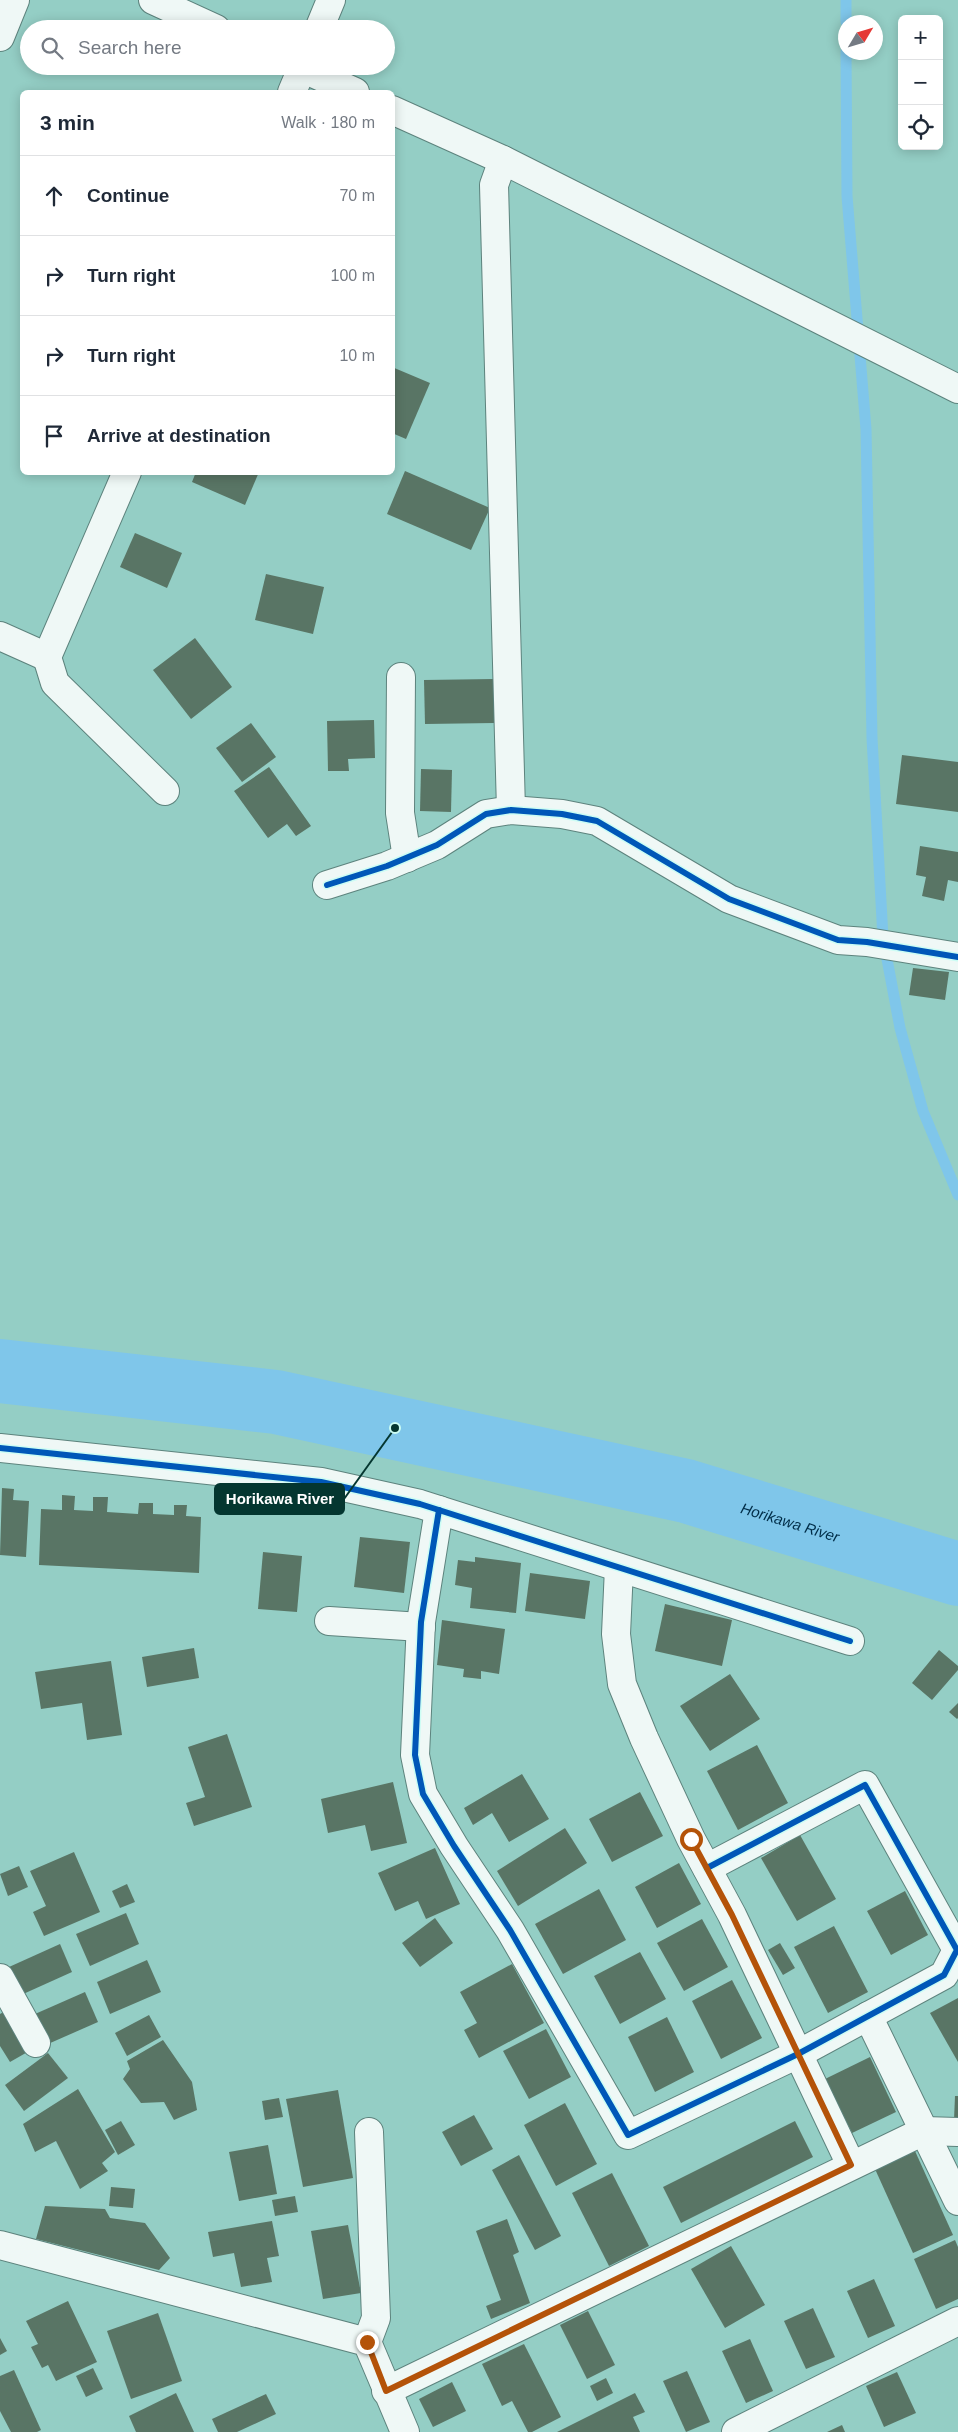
<!DOCTYPE html>
<meta charset="utf-8">
<style>
:root{--surface:#fff;--page:#f6f6f7;--text:#1f2937;--muted:#747a83;--line:#e0e1e3}
body{margin:0;font-family:Helvetica,sans-serif;background:var(--page);color:var(--text)}
.controls{position:absolute;right:15px;top:15px;display:grid;overflow:hidden;border-radius:8px;box-shadow:0 2px 12px #0003}
.controls button{width:45px;height:45px;display:grid;place-items:center;padding:0;border:0;border-bottom:1px solid var(--line);background:var(--surface);color:var(--text);font:25px sans-serif}
.compass{position:absolute;left:838px;top:15px;width:45px;height:45px;border-radius:50%;background:var(--surface);box-shadow:0 2px 12px #0003;rotate:52deg}
.stop{position:absolute;width:15px;height:15px;margin:-11px;border:4px solid #b45309;border-radius:50%;background:#fff}
.stop.end{background:#b45309;border-color:#fff;box-shadow:0 1px 5px #0008}
.list{margin:0;padding:0;list-style:none}
h2{display:flex;justify-content:space-between;align-items:center;height:65px;margin:0;padding:0 20px;font-size:21px}
h2 small{font-size:16px;font-weight:400;color:var(--muted)}
.list li{display:grid;grid-template-columns:32px 1fr auto;gap:15px;align-items:center;box-sizing:border-box;height:80px;padding:0 20px;border-top:1px solid var(--line)}
.list b{display:block;font-size:19px;white-space:nowrap}
.list em{font-size:16px;font-style:normal;color:var(--muted)}
.icon{flex:none;width:28px;height:28px;fill:none;stroke:currentColor;stroke-width:2;stroke-linecap:round;stroke-linejoin:round}
.map{position:relative;flex:none;width:958px;height:2432px;overflow:hidden}
.search{position:absolute;background:var(--surface);box-shadow:0 2px 12px #0003;left:20px;top:20px;width:375px;height:55px;display:flex;align-items:center;gap:12px;box-sizing:border-box;padding:0 18px;border-radius:28px;color:var(--muted);font-size:19px}
.panel{position:absolute;background:var(--surface);box-shadow:0 2px 12px #0003;left:20px;top:90px;width:375px;height:385px;border-radius:8px}
.map>svg:first-child{display:block}
.lines{fill:none;stroke-linecap:round;stroke-linejoin:round}
.stream{stroke:#7fc6ea;stroke-width:11}
.river{stroke:#7fc6ea;stroke-width:64}
.building{fill:#597565}
.minor-casing{stroke:#5d837d;stroke-width:30}
.minor{stroke:#eff8f6;stroke-width:28}
.cycleway-casing{stroke:#ccfdf4;stroke-width:9}
.cycleway{stroke:#0057b8;stroke-width:6}
.route{stroke:#b45309;stroke-width:6}
.labels{text-anchor:middle;stroke-width:5;stroke-linejoin:round;paint-order:stroke}
.water-label{font-size:15px;font-style:italic;fill:#012d48;stroke:#ccfdf4}
.leader{fill:none;stroke:#043630;stroke-width:2}
.callout-dot{fill:#043630;stroke:#ccfdf4;stroke-width:2}
.callout{fill:#043630;stroke:#043630;stroke-width:2}
.callout-label{font-size:15px;text-anchor:middle;font-weight:bold;fill:#fff}
</style>
<div class="map">
<svg width="958" height="2432" viewBox="0 0 958 2432">
<rect width="100%" height="100%" fill="#94cec5"/>
<g class="lines">
<g class="stream">
<polyline points="846,0 846,22"/>
<polyline points="846,52 847,196 866,429 872,738 883,938 900,1028 923,1111 958,1195"/>
</g>
<path class="river" id="s1" d="M0,1371l276,31 410,89 272,83"/>
</g>
<g class="building">
<polygon points="392,367 430,383 406,439 392,433"/>
<polygon points="405,471 490,508 471,550 387,514"/>
<polygon points="196,472 259,472 245,505 192,482"/>
<polygon points="135,533 182,553 167,588 120,567"/>
<polygon points="266,574 324,587 313,634 255,620"/>
<polygon points="195,638 232,687 191,719 153,670"/>
<polygon points="494,679 494,723 425,724 424,680"/>
<polygon points="374,720 375,758 348,759 349,771 328,771 327,721"/>
<polygon points="251,723 276,757 242,782 216,748"/>
<polygon points="902,755 958,762 958,812 896,804"/>
<polygon points="269,767 311,826 296,836 287,824 268,838 234,791"/>
<polygon points="421,769 452,770 451,812 420,811"/>
<polygon points="920,846 958,852 958,882 948,880 944,901 922,896 926,877 916,875"/>
<polygon points="913,968 949,972 945,1000 909,995"/>
<polygon points="2,1488 14,1489 13,1500 29,1501 26,1557 0,1555"/>
<polygon points="62,1495 75,1496 74,1510 93,1511 93,1497 108,1497 107,1512 138,1514 139,1503 153,1503 153,1514 174,1515 174,1505 187,1505 186,1516 201,1517 199,1573 39,1565 41,1509 62,1510"/>
<polygon points="360,1537 410,1542 404,1593 354,1587"/>
<polygon points="263,1552 302,1556 297,1612 258,1609"/>
<polygon points="475,1557 521,1563 516,1613 470,1608 472,1588 455,1585 458,1560 475,1562"/>
<polygon points="530,1573 590,1581 585,1619 525,1611"/>
<polygon points="665,1604 732,1620 722,1666 655,1651"/>
<polygon points="442,1620 505,1629 499,1674 481,1671 481,1679 463,1677 464,1669 437,1665"/>
<polygon points="194,1648 199,1678 147,1687 142,1657"/>
<polygon points="939,1650 958,1666 958,1670 932,1700 912,1683"/>
<polygon points="111,1661 122,1735 87,1740 82,1703 41,1709 35,1672"/>
<polygon points="730,1674 760,1719 710,1751 680,1706"/>
<polygon points="958,1703 958,1718 957,1719 949,1712"/>
<polygon points="227,1734 252,1807 194,1826 186,1803 205,1797 188,1747"/>
<polygon points="757,1745 788,1803 738,1830 707,1771"/>
<polygon points="522,1774 549,1819 509,1842 492,1813 473,1825 464,1808"/>
<polygon points="393,1782 407,1843 371,1851 365,1825 328,1833 321,1799"/>
<polygon points="640,1792 663,1836 612,1862 589,1819"/>
<polygon points="565,1828 587,1863 518,1906 497,1871"/>
<polygon points="800,1835 836,1899 797,1921 761,1858"/>
<polygon points="435,1848 460,1904 426,1919 418,1901 395,1911 378,1873"/>
<polygon points="74,1852 100,1912 44,1936 33,1912 46,1906 30,1871"/>
<polygon points="679,1863 701,1904 657,1928 635,1887"/>
<polygon points="19,1866 28,1887 8,1896 0,1874"/>
<polygon points="127,1884 135,1902 120,1908 112,1891"/>
<polygon points="599,1889 626,1940 563,1974 535,1924"/>
<polygon points="905,1891 928,1935 891,1955 867,1911"/>
<polygon points="126,1913 139,1944 90,1966 76,1934"/>
<polygon points="435,1918 453,1943 420,1967 402,1943"/>
<polygon points="702,1919 728,1967 684,1991 657,1943"/>
<polygon points="834,1926 868,1992 828,2013 794,1947"/>
<polygon points="780,1943 795,1968 783,1975 768,1950"/>
<polygon points="60,1944 72,1972 21,1995 9,1967"/>
<polygon points="640,1952 666,1999 620,2024 594,1976"/>
<polygon points="147,1960 161,1992 110,2014 97,1982"/>
<polygon points="512,1964 544,2023 479,2058 464,2030 477,2023 460,1992"/>
<polygon points="732,1980 762,2038 721,2059 692,2001"/>
<polygon points="85,1992 98,2022 48,2044 35,2014"/>
<polygon points="958,1998 958,2062 930,2013"/>
<polygon points="7,2010 31,2050 10,2062 0,2046 0,2014"/>
<polygon points="149,2015 161,2037 127,2056 115,2033"/>
<polygon points="667,2017 694,2072 655,2092 628,2037"/>
<polygon points="546,2029 571,2077 529,2099 503,2051"/>
<polygon points="163,2040 192,2082 197,2110 174,2120 164,2102 141,2103 123,2079 130,2069 127,2061"/>
<polygon points="48,2053 68,2078 24,2111 5,2085"/>
<polygon points="870,2057 896,2112 852,2133 825,2079"/>
<polygon points="78,2089 115,2152 102,2163 108,2171 80,2189 56,2141 35,2152 23,2124"/>
<polygon points="338,2090 353,2178 303,2187 286,2099"/>
<polygon points="955,2096 958,2096 958,2121 954,2120"/>
<polygon points="279,2098 283,2117 265,2120 262,2101"/>
<polygon points="565,2103 597,2164 556,2186 524,2125"/>
<polygon points="474,2115 493,2149 461,2166 442,2132"/>
<polygon points="121,2121 135,2145 118,2155 105,2130"/>
<polygon points="795,2121 813,2157 681,2223 663,2187"/>
<polygon points="268,2145 277,2194 239,2201 229,2152"/>
<polygon points="915,2151 953,2235 913,2253 875,2169"/>
<polygon points="519,2155 561,2236 535,2250 492,2170"/>
<polygon points="612,2173 649,2246 609,2266 572,2193"/>
<polygon points="111,2187 135,2189 133,2208 109,2206"/>
<polygon points="295,2196 298,2212 275,2216 272,2200"/>
<polygon points="45,2206 105,2209 110,2218 145,2223 170,2258 159,2270 36,2239"/>
<polygon points="507,2219 519,2252 513,2255 530,2303 491,2319 486,2306 501,2300 476,2231"/>
<polygon points="272,2221 279,2256 267,2258 272,2282 241,2287 234,2253 213,2257 208,2232"/>
<polygon points="348,2225 361,2293 323,2299 311,2231"/>
<polygon points="955,2240 958,2247 958,2299 936,2309 914,2259"/>
<polygon points="731,2246 765,2305 725,2328 691,2269"/>
<polygon points="874,2279 895,2326 868,2338 847,2291"/>
<polygon points="68,2301 97,2362 56,2381 48,2365 42,2368 31,2347 38,2344 26,2321"/>
<polygon points="813,2308 835,2357 806,2369 784,2321"/>
<polygon points="588,2311 615,2365 587,2379 560,2325"/>
<polygon points="158,2313 182,2381 131,2399 107,2331"/>
<polygon points="0,2338 7,2351 0,2355"/>
<polygon points="750,2339 773,2391 746,2403 722,2351"/>
<polygon points="524,2344 561,2417 532,2432 528,2432 512,2401 502,2406 482,2364"/>
<polygon points="93,2368 103,2389 86,2397 76,2376"/>
<polygon points="14,2370 41,2430 37,2432 11,2432 0,2411 0,2376"/>
<polygon points="687,2371 710,2422 686,2432 663,2381"/>
<polygon points="897,2372 916,2413 884,2427 866,2386"/>
<polygon points="606,2378 613,2393 597,2401 590,2386"/>
<polygon points="452,2382 466,2411 433,2427 419,2399"/>
<polygon points="176,2393 194,2432 136,2432 129,2416"/>
<polygon points="635,2393 645,2412 633,2417 640,2432 557,2432"/>
<polygon points="266,2394 276,2414 237,2432 218,2432 212,2419"/>
<polygon points="842,2425 845,2432 827,2432"/>
</g>
<g class="lines">
<defs>
<g id="minor">
<polyline points="153,0 216,29"/>
<polyline points="319,29 331,0"/>
<polyline points="0,37 15,0"/>
<polyline points="297,66 355,92"/>
<polyline points="292,92 303,66"/>
<polyline points="392,110 503,160 958,389"/>
<polyline points="503,160 494,185 511,810"/>
<polyline points="0,636 47,657 127,472"/>
<polyline points="47,657 55,683 165,791"/>
<polyline points="401,677 400,813 407,858"/>
<polyline points="327,885 387,866 437,845 486,814 511,810 562,814 597,821 729,899 838,940 867,942 958,957"/>
<polyline points="0,1448 321,1482 420,1504 850,1641"/>
<polyline points="439,1510 421,1622 415,1755 423,1794 454,1846 510,1930 628,2135 798,2054 944,1975 957,1950 865,1785 707,1868"/>
<polyline points="619,1568 616,1634 622,1684 644,1738 691,1839 732,1915 851,2165"/>
<polyline points="329,1621 421,1627"/>
<polyline points="0,1978 36,2043"/>
<polyline points="868,2016 958,2201"/>
<polyline points="0,2245 367,2342 405,2432"/>
<polyline points="367,2342 376,2318 369,2132"/>
<polyline points="386,2391 924,2131 958,2132"/>
<polyline points="736,2432 958,2321"/>
</g>
</defs>
<use href="#minor" class="minor-casing"/>
<use href="#minor" class="minor"/>
<defs>
<g id="cycleway">
<polyline points="327,885 387,866 437,845 486,814 511,810 562,814 597,821 729,899 838,940 867,942 958,957"/>
<polyline points="0,1448 321,1482 420,1504 850,1641"/>
<polyline points="439,1510 421,1622 415,1755 423,1794 454,1846 510,1930 628,2135 798,2054 944,1975 957,1950 865,1785 707,1868"/>
</g>
</defs>
<use href="#cycleway" class="cycleway-casing"/>
<use href="#cycleway" class="cycleway"/>
</g>
<g class="lines">
<polyline class="route" points="367,2342 386,2391 851,2165 732,1915 691,1839"/>
</g>
<g class="labels">
<g class="water-label">
<text dy="5" stroke="none"><textPath href="#s1" startOffset="806">Horikawa River</textPath></text>
</g>
</g>
<path class="leader" d="M395 1428L344 1499"/>
<circle class="callout-dot" cx="395" cy="1428" r="5"/>
<rect class="callout" x="215" y="1484" width="129" height="30" rx="5"/>
<g class="callout-label">
<text x="280" y="1504">Horikawa River</text>
</g>
</svg>
<div class="controls">
<button>+</button>
<button>−</button>
<button><svg class="icon" aria-label="locate" viewBox="0 0 24 24"><circle cx="12" cy="12" r="6"/><path d="M12 2v4M12 18v4M2 12h4M18 12h4"/></svg></button>
</div>
<svg class="compass" viewBox="-18 -18 36 36"><path d="M0-13l5 13h-10z" fill="#e53935"/><path d="M0 13l5-13h-10z" fill="#747a83"/></svg>
<div class="stop" style="left:691px;top:1839px"></div>
<div class="stop end" style="left:367px;top:2342px"></div>
<div class="search"><svg class="icon" aria-label="search" viewBox="0 0 24 24"><circle cx="10" cy="10" r="6"/><path d="M15 15l6 6"/></svg>Search here</div>
<section class="panel">
<h2>3 min<small>Walk · 180 m</small></h2>
<ul class="list">
<li><svg class="icon" aria-label="ahead" viewBox="0 0 24 24"><path d="M12 20V5M6 11l6-6 6 6"/></svg><div><b>Continue</b></div><em>70 m</em></li>
<li><svg class="icon" aria-label="right" viewBox="0 0 24 24"><path d="M7 20v-9h11M14 6l5 5-5 5"/></svg><div><b>Turn right</b></div><em>100 m</em></li>
<li><svg class="icon" aria-label="right" viewBox="0 0 24 24"><path d="M7 20v-9h11M14 6l5 5-5 5"/></svg><div><b>Turn right</b></div><em>10 m</em></li>
<li><svg class="icon" aria-label="arrive" viewBox="0 0 24 24"><path d="M6 21V4h12l-3 4 3 4H6"/></svg><div><b>Arrive at destination</b></div></li>
</ul>
</section>
</div>
